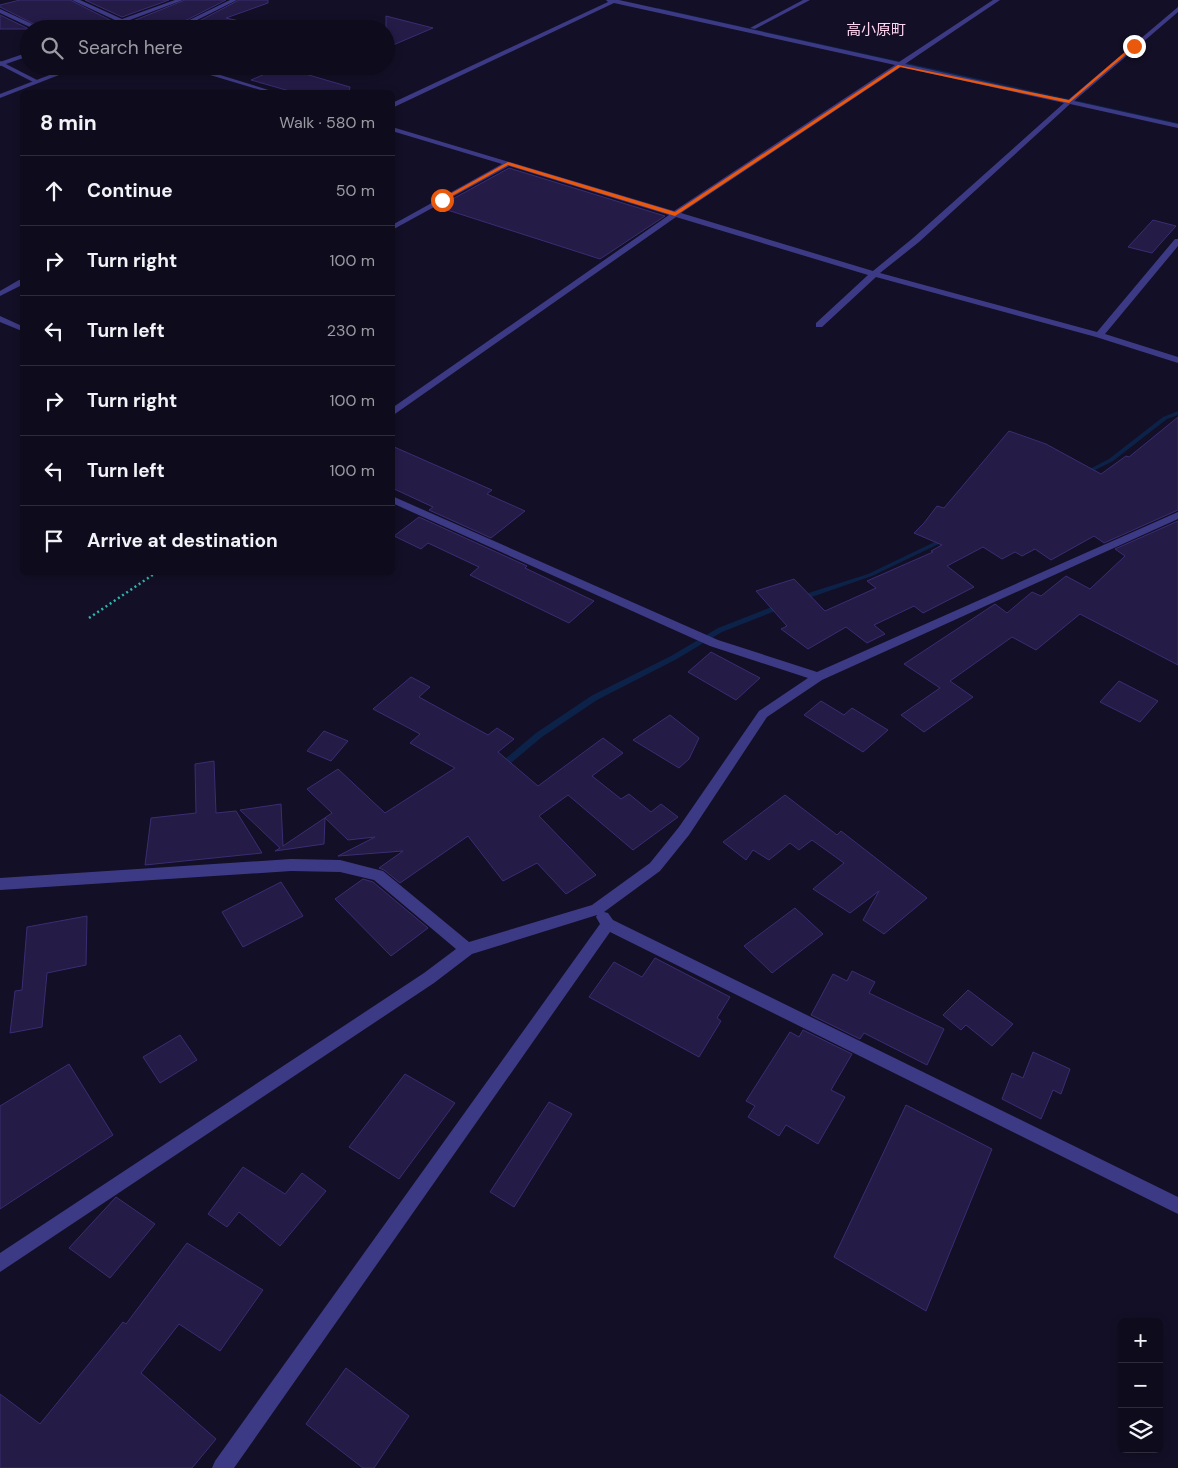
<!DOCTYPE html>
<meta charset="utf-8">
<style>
:root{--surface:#0e0b1c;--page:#1c1929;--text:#f1f3f6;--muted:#9b9ba3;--line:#2e2b3b}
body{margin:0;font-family:"DM Sans","Noto Sans JP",sans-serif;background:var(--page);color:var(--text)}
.controls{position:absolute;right:15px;bottom:15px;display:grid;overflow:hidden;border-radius:8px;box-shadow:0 2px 8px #0003}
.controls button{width:45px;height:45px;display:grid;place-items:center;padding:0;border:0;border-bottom:1px solid var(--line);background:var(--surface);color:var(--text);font:25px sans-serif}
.stop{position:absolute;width:15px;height:15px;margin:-11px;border:4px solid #ea580c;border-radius:50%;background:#fff}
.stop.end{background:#ea580c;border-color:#fff;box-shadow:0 1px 5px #0008}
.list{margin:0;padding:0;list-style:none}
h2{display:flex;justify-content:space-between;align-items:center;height:65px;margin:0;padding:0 20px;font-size:21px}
h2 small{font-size:16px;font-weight:400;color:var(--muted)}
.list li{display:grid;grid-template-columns:32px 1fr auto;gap:15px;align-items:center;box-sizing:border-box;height:70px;padding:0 20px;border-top:1px solid var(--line)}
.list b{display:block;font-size:19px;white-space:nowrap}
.list em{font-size:16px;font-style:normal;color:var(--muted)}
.icon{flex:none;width:28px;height:28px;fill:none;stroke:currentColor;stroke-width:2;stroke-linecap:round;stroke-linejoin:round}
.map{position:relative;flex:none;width:1178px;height:1468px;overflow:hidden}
.search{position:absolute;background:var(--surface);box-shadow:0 2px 8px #0003;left:20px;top:20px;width:375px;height:55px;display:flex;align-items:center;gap:12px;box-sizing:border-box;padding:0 18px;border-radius:28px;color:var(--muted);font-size:19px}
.panel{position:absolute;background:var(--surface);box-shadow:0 2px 8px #0003;left:20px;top:90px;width:375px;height:485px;border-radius:8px}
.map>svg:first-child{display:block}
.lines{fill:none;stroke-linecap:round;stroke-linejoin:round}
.stream{fill:#0c2248;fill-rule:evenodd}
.building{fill:#241b47;stroke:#3b2d73}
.path{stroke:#2fb8b0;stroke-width:2.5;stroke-dasharray:2 3;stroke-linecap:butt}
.minor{fill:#3d3a85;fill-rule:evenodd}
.tertiary{fill:#3d3a85;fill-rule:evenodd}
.route{fill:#ea580c}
.labels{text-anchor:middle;stroke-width:4;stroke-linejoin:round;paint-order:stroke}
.far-quarter-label{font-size:15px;fill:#ffd6f0;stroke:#130f26}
</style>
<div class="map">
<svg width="1178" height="1468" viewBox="0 0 1178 1468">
<rect width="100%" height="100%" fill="#130f26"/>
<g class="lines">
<g class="stream">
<polygon points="658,8 1178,123 1178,125 657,10"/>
<polygon points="1178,411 1178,415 1167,419 1113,461 1085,475 1082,473 1109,459 1163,417"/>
<polygon points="945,537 947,538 947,540 872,576 803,600 801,600 798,598 799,596 868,574"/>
<polygon points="779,604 783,604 784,606 783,608 722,632 675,660 597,700 542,737 505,768 499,768 498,766 499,764 536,733 591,696 671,656 718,628"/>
</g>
</g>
<g class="building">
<polygon points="20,0 70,0 112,21 74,29 44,29 0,7 0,5"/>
<polygon points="85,0 169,0 122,17"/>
<polygon points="185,0 226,0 169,29 113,29"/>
<polygon points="239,0 268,0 268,3 226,18 244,22 243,29 184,29"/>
<polygon points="0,15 29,29 0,29"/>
<polygon points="386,16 433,28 386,48"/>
<polygon points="281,67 350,87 349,92 293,92 251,80"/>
<polygon points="509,168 665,216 600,259 438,207"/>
<polygon points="1153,220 1176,226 1152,253 1128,247"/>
<polygon points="1178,417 1178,510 1104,543 1094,536 1051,560 1035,549 1022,556 1015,552 1002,559 983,547 947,566 974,587 923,613 914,606 874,625 885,634 867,643 846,627 808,649 781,629 787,626 756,591 794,579 825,611 876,588 867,581 933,552 931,551 942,545 914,533 924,523 937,506 944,508 1009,431 1046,444 1101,474 1126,456 1129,457"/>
<polygon points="392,446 492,490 487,494 525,511 491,538 429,510 433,507 392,488"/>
<polygon points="419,517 527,566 525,568 594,601 569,623 470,575 479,567 428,543 421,549 394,536"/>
<polygon points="1178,521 1178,665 1080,614 1036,650 1012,637 950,681 973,697 924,732 901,715 940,688 904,664 995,604 1007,613 1032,592 1041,596 1066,576 1090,589 1125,556 1115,549"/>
<polygon points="711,652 760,678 736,700 688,672"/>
<polygon points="411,677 430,687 419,697 488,735 497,728 514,739 498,752 538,786 603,738 623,753 592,776 621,799 629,794 651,812 661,804 678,817 633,850 568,795 539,816 596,875 566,894 537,863 503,881 468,836 400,883 384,870 379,868 403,851 338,856 375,837 348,840 325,818 324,844 275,851 280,848 240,810 281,804 283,846 332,813 307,789 338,769 385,813 455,768 410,743 420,734 373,709"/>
<polygon points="1119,681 1158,701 1140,722 1100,702"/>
<polygon points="821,701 844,715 852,708 888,730 863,752 804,715"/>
<polygon points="670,715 699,738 689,759 679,768 633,740"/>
<polygon points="324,731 348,741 331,761 307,751"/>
<polygon points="214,761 216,813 236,811 262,853 145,865 151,818 196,813 195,764"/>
<polygon points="785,795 837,835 841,831 927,898 884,934 863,920 879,891 850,913 813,889 844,863 812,840 799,850 790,843 769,860 753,850 746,860 723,842"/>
<polygon points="363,879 373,882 428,928 391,956 335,899"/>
<polygon points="281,882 303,916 243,947 222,912"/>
<polygon points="795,908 823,934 772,973 744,946"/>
<polygon points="87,916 86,965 47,973 42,1027 10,1033 15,991 22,990 27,927"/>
<polygon points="655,958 730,997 717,1018 721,1021 699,1057 589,997 614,962 642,977"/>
<polygon points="852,971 875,982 869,993 944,1029 927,1065 864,1033 860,1039 811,1015 833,974 847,981"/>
<polygon points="968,990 1013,1024 992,1046 966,1025 961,1030 943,1015"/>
<polygon points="803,1030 852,1054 831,1090 845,1097 818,1144 786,1125 779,1136 748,1117 755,1106 746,1101 790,1032 799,1037"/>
<polygon points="180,1035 197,1060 160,1083 143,1057"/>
<polygon points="1033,1052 1070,1069 1061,1094 1053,1090 1041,1119 1002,1099 1012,1073 1023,1078"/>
<polygon points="69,1064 113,1135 0,1209 0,1106"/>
<polygon points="405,1074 455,1103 399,1179 349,1147"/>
<polygon points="549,1102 572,1114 514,1207 490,1192"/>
<polygon points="906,1105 992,1149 926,1311 834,1257"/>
<polygon points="243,1167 285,1194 302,1173 326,1191 280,1246 239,1212 227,1227 208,1214"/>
<polygon points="116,1197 155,1224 110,1278 69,1248"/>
<polygon points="187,1243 263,1290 220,1351 179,1324 141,1373 216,1439 192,1468 0,1468 0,1394 40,1424 123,1322 126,1324"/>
<polygon points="346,1368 409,1416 374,1468 363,1468 306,1424"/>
</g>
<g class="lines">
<polyline class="path" points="89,618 157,572"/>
<g class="minor">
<polygon points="72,0 80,0 122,19 175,0 183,0 106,29 97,29 117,21"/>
<polygon points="230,0 237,0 179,29 171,29"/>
<path d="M606,0h13l280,62 94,-62h7l-95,64 163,36 110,-93v5l-104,89 104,23v4l-108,-24 -151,138 -39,31 217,59 78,-93h3v7l-73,88 73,23v6l-82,-26 -220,-60 -54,50h-6v-4l52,-48 -192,-58 -284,199v-8l277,-193 -160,-49 -117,64v-5l110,-61 -110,-33v-4l282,84 221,-146 -281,-62 -222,105v-5l216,-101zM901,67l163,36 -151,135 -40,33 -192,-58z"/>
<polygon points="803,0 810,0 755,29 750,28"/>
<polygon points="0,9 41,28 42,29 34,29 0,13"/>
<polygon points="29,52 29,56 0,66 0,62"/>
<polygon points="73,66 82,66 0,98 0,94"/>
<polygon points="180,66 191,66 275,92 267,92"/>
<polygon points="19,280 22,280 22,285 0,296 0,291"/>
<polygon points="0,316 22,326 22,331 0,322"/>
<polygon points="392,496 718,640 817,672 1178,512 1178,519 822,680 767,717 689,835 660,871 604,912 608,913 613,920 1178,1197 1178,1214 610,932 234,1468 212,1468 215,1461 600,924 596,917 597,915 472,954 434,983 0,1272 0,1253 424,973 456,949 374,880 340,872 291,871 0,890 0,878 291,859 340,860 383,871 469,942 592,905 650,863 679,827 759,711 808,678 710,646 392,503"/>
</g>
<polygon class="tertiary" points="0,61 39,81 40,82 35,83 0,65"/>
</g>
<polygon class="route" points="1133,45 1136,46 1069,103 900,67 675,216 508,165 443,201 439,200 508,162 675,212 898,65 1069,100"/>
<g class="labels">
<g class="far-quarter-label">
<text x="876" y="35">高小原町</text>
</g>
</g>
</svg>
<div class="controls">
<button>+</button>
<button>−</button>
<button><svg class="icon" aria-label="layers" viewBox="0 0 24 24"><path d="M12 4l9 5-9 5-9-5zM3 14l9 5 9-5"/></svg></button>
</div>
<div class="stop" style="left:442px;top:200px"></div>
<div class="stop end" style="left:1134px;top:46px"></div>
<div class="search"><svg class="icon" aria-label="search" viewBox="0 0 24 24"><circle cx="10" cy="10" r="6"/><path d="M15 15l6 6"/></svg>Search here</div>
<section class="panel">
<h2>8 min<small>Walk · 580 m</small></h2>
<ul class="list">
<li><svg class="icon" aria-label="ahead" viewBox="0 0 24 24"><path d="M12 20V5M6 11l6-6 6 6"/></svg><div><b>Continue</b></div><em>50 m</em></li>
<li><svg class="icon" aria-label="right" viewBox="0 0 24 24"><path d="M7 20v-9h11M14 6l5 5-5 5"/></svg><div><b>Turn right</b></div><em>100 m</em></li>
<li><svg class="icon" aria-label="left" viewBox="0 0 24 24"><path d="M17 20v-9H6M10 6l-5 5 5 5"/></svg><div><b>Turn left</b></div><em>230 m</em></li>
<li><svg class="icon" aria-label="right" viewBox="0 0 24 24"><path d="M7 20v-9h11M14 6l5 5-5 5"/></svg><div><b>Turn right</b></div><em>100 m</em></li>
<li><svg class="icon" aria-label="left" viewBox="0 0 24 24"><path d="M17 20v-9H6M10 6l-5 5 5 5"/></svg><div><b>Turn left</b></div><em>100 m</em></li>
<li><svg class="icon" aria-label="arrive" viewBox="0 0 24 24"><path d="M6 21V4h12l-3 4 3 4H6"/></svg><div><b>Arrive at destination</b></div></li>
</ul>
</section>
</div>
